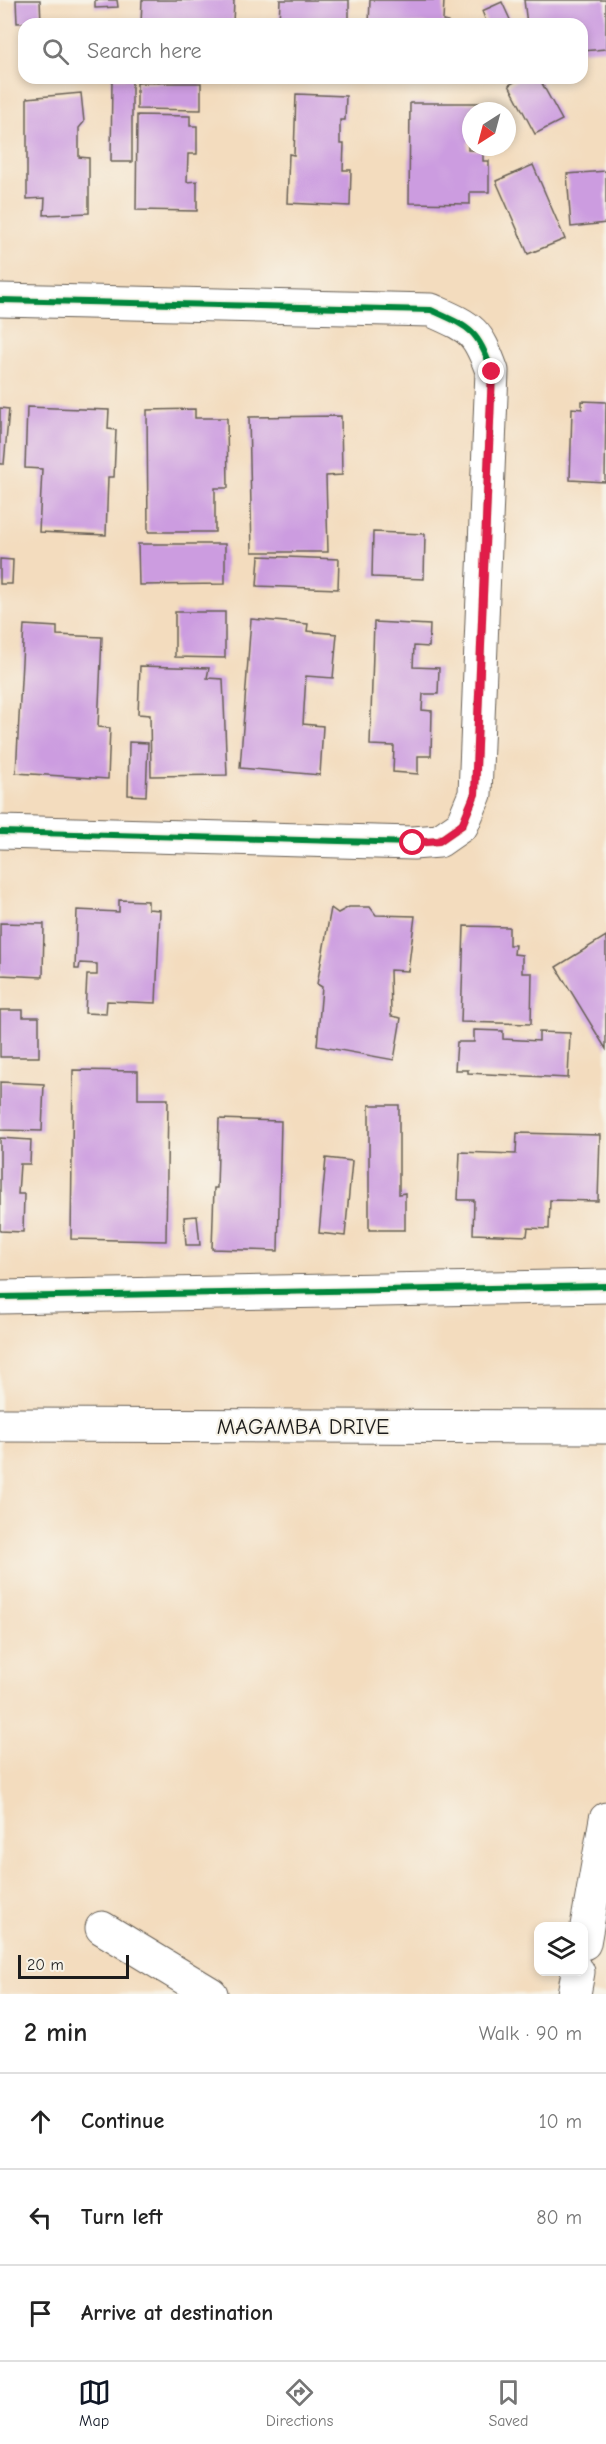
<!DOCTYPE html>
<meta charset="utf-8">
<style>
:root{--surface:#fff;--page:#f6f6f6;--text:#222;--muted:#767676;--line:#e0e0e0;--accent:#111827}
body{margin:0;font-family:"Comic Neue",sans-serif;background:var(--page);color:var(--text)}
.controls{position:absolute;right:18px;bottom:18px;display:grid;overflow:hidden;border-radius:12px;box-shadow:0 3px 9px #0003}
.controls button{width:54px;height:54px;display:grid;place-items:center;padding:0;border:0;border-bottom:2px solid var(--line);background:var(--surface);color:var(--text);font:30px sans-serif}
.compass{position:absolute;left:462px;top:102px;width:54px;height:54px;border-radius:50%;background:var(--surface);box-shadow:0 3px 9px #0003;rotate:216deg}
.scale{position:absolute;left:18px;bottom:15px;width:111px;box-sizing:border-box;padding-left:6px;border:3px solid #1c1c1c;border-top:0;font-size:16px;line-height:21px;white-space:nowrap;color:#1c1c1c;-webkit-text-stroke:4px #f7f3e8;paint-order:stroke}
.stop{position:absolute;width:18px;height:18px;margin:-14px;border:4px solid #e11d48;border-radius:50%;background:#fff}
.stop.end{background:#e11d48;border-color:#fff;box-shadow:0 2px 6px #0008}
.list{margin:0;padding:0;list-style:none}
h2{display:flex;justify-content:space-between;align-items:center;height:78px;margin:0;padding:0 24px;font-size:26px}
h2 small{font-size:20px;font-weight:400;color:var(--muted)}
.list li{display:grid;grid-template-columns:39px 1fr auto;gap:18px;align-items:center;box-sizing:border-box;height:96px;padding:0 24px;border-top:2px solid var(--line)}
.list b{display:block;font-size:22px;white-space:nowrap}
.list em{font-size:20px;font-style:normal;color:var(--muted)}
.icon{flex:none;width:33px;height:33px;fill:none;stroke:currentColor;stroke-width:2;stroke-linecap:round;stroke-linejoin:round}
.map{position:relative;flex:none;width:606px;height:1994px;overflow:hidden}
.search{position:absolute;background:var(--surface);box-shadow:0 3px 9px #0003;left:18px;right:18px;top:18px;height:66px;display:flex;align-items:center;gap:15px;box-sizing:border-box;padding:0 21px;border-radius:18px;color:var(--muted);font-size:22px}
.sheet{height:366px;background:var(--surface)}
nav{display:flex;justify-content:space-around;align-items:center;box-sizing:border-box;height:84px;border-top:2px solid var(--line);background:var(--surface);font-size:16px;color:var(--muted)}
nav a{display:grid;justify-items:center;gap:3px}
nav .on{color:var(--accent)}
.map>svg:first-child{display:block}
.building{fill:#cc9ce0}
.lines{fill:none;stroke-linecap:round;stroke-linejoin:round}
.minor-casing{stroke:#675f55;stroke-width:35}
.minor{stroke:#fff;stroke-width:33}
.cycleway-casing{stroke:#f7f3e8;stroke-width:10}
.cycleway{stroke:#00873e;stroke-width:6}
.route{stroke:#e11d48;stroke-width:8}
.labels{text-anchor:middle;stroke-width:4.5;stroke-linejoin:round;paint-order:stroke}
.street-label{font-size:22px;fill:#1c1c1c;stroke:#f7f3e8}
</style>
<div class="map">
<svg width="606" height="1994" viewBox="0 0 606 1994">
<rect width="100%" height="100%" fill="#f7f3e8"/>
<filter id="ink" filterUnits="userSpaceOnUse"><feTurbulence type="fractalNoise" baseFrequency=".0167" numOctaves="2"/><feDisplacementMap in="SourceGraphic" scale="12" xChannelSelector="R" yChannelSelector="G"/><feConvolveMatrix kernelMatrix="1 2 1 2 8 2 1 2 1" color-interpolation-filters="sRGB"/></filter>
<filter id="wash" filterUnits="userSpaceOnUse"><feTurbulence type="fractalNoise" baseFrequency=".008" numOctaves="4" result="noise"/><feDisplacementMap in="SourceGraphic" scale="24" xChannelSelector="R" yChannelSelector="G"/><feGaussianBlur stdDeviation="1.35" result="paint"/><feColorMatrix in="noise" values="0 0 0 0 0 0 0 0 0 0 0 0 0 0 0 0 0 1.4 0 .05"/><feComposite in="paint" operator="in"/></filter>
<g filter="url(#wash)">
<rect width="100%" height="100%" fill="#f3dcbe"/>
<g id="blocks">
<g class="building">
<polygon points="16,0 40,0 41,22 17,23"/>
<polygon points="95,0 117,0 118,7 95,8"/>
<polygon points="142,0 234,0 233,24 141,24"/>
<polygon points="280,0 349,0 349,24 279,24"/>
<polygon points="370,0 444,0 443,21 448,22 448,24 369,24"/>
<polygon points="524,0 606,0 606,49 582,51 582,24 527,24"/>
<polygon points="502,2 512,24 487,24 482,11"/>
<polygon points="112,78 132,79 132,162 111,162"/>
<polygon points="521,78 539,78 562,120 535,134 509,85"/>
<polygon points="137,83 201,83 201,110 137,109"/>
<polygon points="81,93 84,122 79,128 79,157 89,158 89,213 44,215 45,198 27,199 27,98"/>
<polygon points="296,94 346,96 345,120 340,120 340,144 344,144 343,170 351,170 350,206 287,203 289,154 294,155"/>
<polygon points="410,103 489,103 489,111 471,111 471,142 468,142 468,150 483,150 483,161 489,161 489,192 470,192 470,204 409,203"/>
<polygon points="137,115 190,116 190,126 197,126 197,154 188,154 187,182 197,181 197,211 136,210"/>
<polygon points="533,165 565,239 528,254 496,181"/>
<polygon points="606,171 606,223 571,227 567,174"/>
<polygon points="582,401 606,402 605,482 570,480 572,408 582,409"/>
<polygon points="27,407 109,410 108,429 116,430 114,477 108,477 106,535 39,532 42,469 25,468"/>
<polygon points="0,408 9,409 4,464 0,464"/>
<polygon points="195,409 195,418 227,418 228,488 215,488 215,532 148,532 147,410"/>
<polygon points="341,416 342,475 326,476 328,552 252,552 249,417"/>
<polygon points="373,532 425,534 424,579 372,577"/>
<polygon points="138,544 225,544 225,584 139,585"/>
<polygon points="259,556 339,559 338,589 257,586"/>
<polygon points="0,559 13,560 12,584 0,584"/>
<polygon points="175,612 225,612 225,658 175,657"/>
<polygon points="251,619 308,624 307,631 337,634 333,678 306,676 303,724 323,726 320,775 240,768"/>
<polygon points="374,622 430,625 429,647 414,646 413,667 439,668 438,694 423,694 422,710 432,711 431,756 418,756 418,774 393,772 394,746 370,745"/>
<polygon points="24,625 57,627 57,635 102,637 98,727 110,728 108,779 16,773"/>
<polygon points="140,666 209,668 207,678 223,679 227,775 151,776 150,715 138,714"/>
<polygon points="129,742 148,743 146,796 128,795"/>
<polygon points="119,900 148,901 148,909 160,910 156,1003 107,1001 106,1014 85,1013 87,975 97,975 97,964 80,963 79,969 75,969 77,910 119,912"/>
<polygon points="349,907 370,907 376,915 415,916 408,971 390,970 391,1016 401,1018 394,1060 317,1046 322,987 317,984 331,908 338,913"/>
<polygon points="0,923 44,924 43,977 0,975"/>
<polygon points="464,926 509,927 509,945 515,945 514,954 522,955 522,973 532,973 531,1024 461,1022"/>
<polygon points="606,936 606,1049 556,967"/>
<polygon points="0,1010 23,1010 23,1017 39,1017 39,1057 0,1057"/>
<polygon points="474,1030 503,1031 503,1039 539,1041 539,1032 570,1033 568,1078 468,1073 468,1070 455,1070 457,1042 474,1042"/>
<polygon points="73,1070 138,1071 138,1099 168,1099 166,1241 71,1239"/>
<polygon points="0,1082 44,1084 42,1131 0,1130"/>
<polygon points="369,1105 399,1105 399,1194 405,1193 405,1230 369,1230"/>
<polygon points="219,1119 281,1121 278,1251 212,1249 214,1188 217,1188"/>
<polygon points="517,1133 600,1135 598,1201 550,1200 549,1229 528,1228 527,1236 473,1234 474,1200 458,1200 460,1152 516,1154"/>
<polygon points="0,1138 31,1140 30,1164 20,1164 18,1194 24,1194 23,1232 0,1231"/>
<polygon points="326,1158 352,1161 345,1236 319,1233"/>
<polygon points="197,1216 200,1245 186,1245 184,1217"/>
</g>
</g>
</g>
<g filter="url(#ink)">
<use href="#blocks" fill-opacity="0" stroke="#675f55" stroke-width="1.5"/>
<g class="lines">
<defs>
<g id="minor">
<path d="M0,300l431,10c40,18 46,19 61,61l-17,423 -13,31 -23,16 -26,2 -413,-11"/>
<polyline points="0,1297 606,1286"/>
<polyline points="0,1425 606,1427"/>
<polyline points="102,1928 211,1994"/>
<polyline points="584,1943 606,1819"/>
<polyline points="574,1994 578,1972"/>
</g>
</defs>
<use href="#minor" class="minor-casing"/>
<use href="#minor" class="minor"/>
<defs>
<g id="cycleway">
<path d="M0,300l431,10c40,18 46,19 61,61l-17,423 -13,31 -23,16 -26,2 -413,-11"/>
<polyline points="0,1297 606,1286"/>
</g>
</defs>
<use href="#cycleway" class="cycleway-casing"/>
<use href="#cycleway" class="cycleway"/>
</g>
</g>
<g class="lines" filter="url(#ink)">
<polyline class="route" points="413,843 439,841 462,825 475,794 492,372"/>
</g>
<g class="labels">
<g class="street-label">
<text x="303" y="1434">MAGAMBA DRIVE</text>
</g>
</g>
</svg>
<div class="controls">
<button><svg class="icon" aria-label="layers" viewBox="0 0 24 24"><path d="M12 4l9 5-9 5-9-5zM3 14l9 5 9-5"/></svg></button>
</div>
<svg class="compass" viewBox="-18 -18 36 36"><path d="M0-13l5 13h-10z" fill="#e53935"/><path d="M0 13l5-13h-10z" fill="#767676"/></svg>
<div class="scale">20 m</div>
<div class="stop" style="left:413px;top:843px"></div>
<div class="stop end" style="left:492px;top:372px"></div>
<div class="search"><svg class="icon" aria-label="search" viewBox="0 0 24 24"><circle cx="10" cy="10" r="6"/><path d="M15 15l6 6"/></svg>Search here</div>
</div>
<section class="sheet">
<h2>2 min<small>Walk · 90 m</small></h2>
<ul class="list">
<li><svg class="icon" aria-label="ahead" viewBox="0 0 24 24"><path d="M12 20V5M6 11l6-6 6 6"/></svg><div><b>Continue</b></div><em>10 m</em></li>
<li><svg class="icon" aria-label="left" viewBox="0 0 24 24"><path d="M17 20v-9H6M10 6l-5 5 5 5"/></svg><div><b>Turn left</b></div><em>80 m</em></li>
<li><svg class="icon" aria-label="arrive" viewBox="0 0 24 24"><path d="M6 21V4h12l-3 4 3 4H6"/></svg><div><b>Arrive at destination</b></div></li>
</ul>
</section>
<nav>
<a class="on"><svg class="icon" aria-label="map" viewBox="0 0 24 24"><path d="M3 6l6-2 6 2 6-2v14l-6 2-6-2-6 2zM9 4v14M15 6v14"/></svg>Map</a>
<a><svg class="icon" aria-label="directions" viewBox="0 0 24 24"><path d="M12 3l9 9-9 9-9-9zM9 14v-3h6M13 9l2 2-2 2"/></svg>Directions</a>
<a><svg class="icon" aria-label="saved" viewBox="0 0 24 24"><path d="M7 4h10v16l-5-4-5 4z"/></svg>Saved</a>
</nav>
